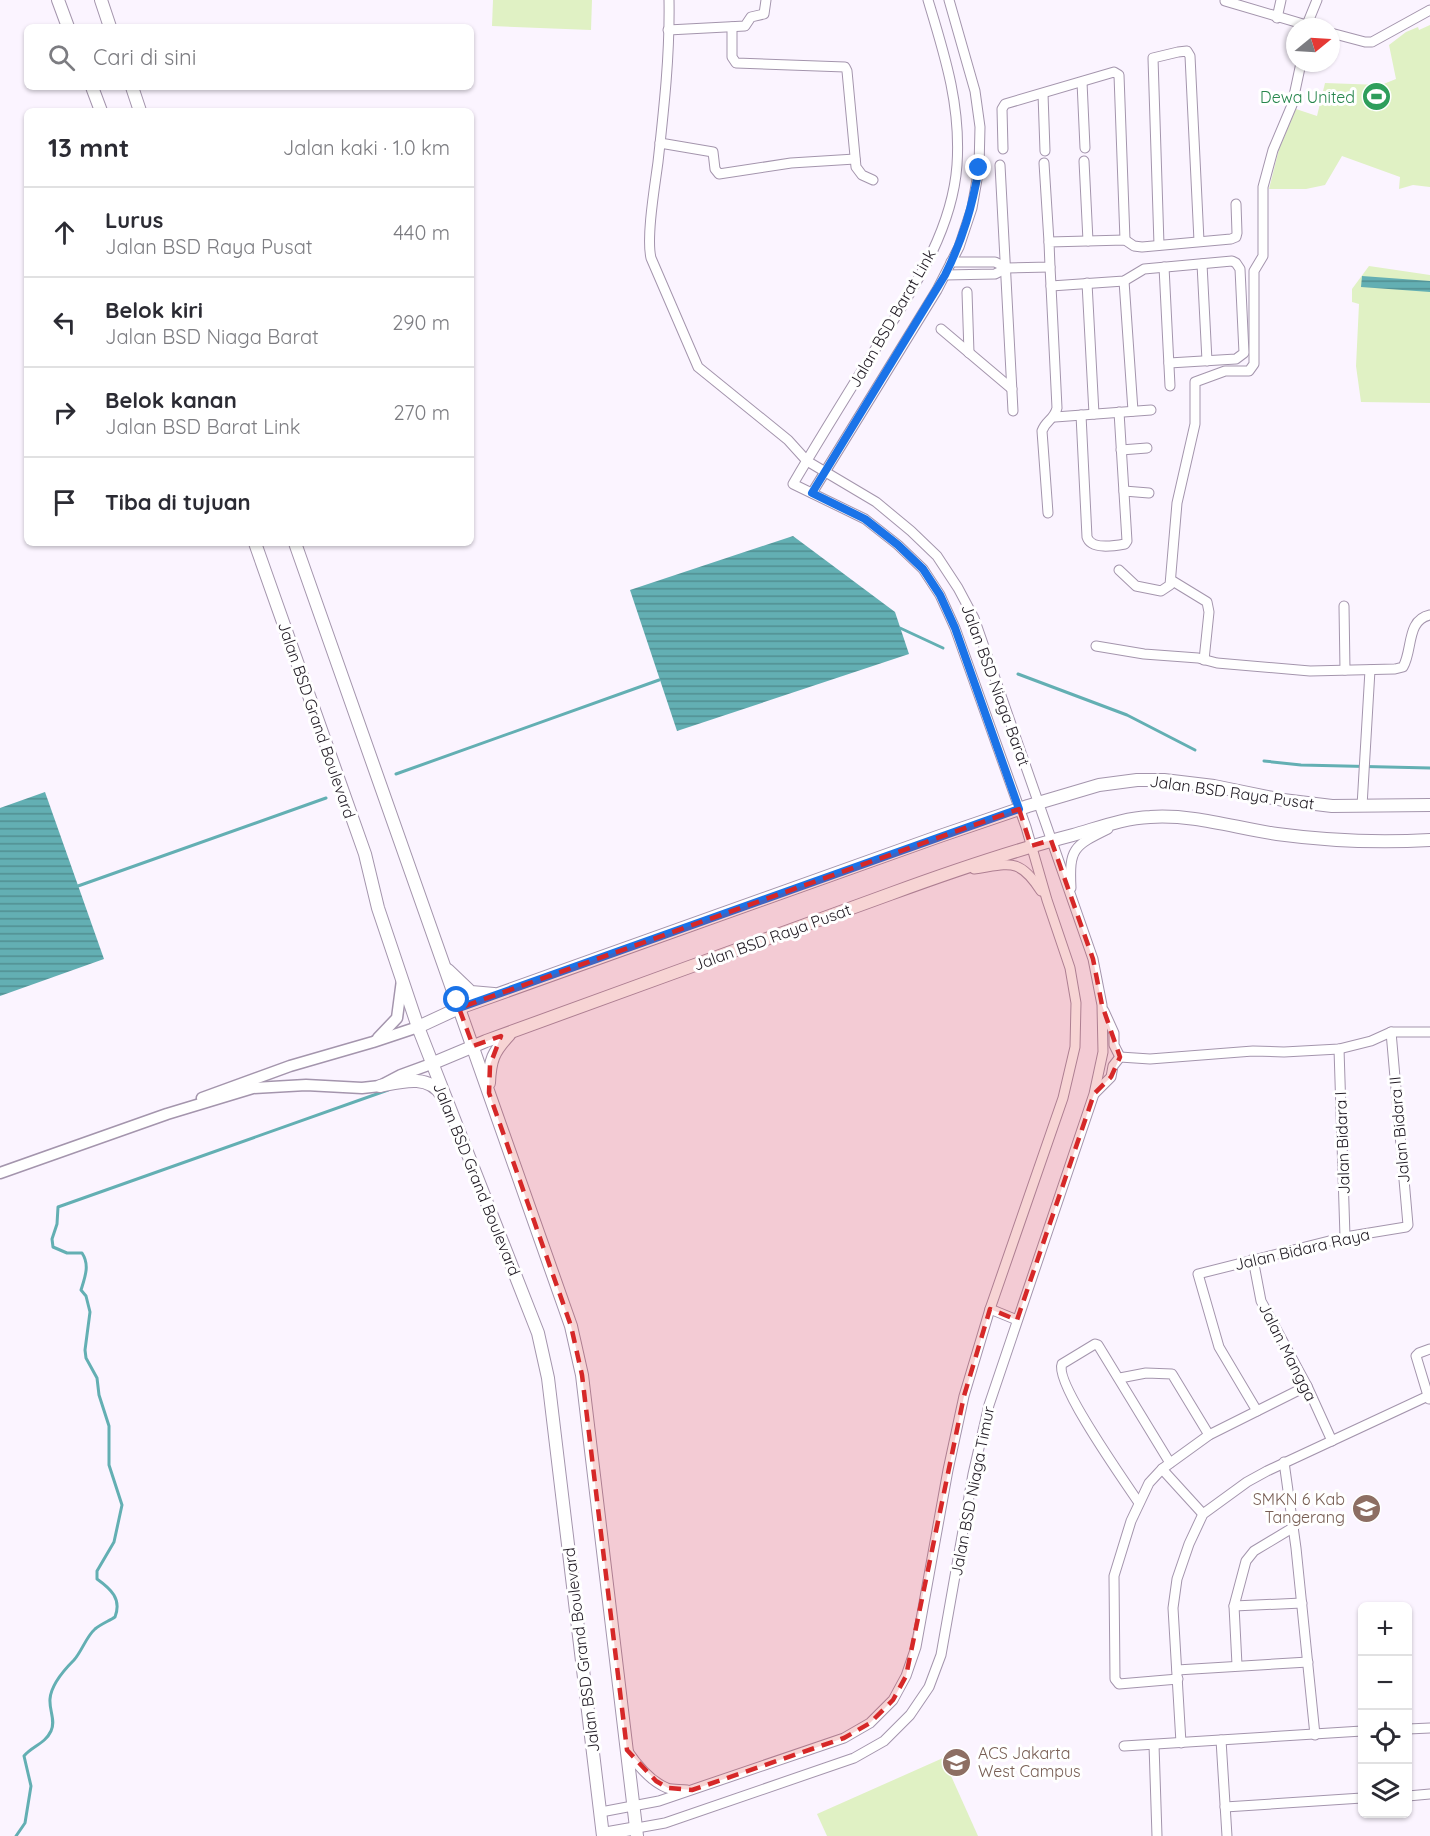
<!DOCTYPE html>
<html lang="id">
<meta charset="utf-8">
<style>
:root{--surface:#fff;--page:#f7f7f7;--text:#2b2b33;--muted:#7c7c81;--line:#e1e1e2}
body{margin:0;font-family:Quicksand,sans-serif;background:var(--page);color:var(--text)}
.controls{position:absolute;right:18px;bottom:18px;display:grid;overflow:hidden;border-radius:9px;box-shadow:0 2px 4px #0004}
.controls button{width:54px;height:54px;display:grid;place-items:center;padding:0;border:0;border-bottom:2px solid var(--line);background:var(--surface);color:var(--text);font:30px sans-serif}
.compass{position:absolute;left:1286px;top:18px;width:54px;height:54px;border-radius:50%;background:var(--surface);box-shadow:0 2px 4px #0004;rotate:72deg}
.stop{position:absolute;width:18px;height:18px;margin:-14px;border:4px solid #1a73e8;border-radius:50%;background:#fff}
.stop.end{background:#1a73e8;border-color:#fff;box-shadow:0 2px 6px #0008}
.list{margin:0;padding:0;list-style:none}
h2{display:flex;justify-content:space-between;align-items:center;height:78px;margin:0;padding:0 24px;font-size:26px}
h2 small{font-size:20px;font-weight:400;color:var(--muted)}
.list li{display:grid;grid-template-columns:39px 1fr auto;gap:18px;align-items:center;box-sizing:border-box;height:90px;padding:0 24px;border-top:2px solid var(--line)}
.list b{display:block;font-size:22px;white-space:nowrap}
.list p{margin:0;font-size:20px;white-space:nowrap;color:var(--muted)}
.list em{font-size:20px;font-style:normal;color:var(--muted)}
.icon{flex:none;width:33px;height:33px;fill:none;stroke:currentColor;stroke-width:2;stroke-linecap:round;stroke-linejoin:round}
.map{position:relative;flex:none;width:1430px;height:1836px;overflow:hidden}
.search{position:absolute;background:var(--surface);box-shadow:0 2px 4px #0004;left:24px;top:24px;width:450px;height:66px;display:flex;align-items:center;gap:15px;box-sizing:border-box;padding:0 21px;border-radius:9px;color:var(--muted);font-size:22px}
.panel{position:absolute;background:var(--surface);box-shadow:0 2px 4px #0004;left:24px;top:108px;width:450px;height:438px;border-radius:9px}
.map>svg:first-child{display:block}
.green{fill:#e0f1c4}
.water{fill:url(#water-rules)}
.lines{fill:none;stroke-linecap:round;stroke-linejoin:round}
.stream{stroke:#63afb3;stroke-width:3}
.minor-casing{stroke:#a495ad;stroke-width:11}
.tertiary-casing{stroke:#a495ad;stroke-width:13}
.secondary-casing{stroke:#a495ad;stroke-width:14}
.minor{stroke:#fff;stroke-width:9}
.tertiary{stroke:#fff;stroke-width:10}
.secondary{stroke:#fff;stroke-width:12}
.route{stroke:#1a73e8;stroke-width:8}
.marked{fill:#d62828;fill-opacity:0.2;stroke:#d62828;stroke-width:4.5;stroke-dasharray:12 8;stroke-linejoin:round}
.labels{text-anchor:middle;stroke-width:6;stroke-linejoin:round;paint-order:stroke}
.leisure-label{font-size:16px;fill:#27864d;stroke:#fff;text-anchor:end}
.street-label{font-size:16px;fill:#1f1922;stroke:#fff}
.education-label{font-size:16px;fill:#785e54;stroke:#fff;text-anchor:end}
</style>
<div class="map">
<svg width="1430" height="1836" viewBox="0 0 1430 1836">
<defs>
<pattern id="water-rules" width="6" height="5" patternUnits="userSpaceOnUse" patternTransform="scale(1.5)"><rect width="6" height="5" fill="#63afb3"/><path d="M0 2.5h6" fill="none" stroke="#518e91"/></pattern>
</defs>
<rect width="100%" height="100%" fill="#fbf4ff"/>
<g class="green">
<polygon points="493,0 592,0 591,30 492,26"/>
<polygon points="1430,25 1430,187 1413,185 1399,189 1400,177 1342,156 1325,185 1306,189 1269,189 1279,149 1296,109 1317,116 1325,83 1381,85 1396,79 1389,45 1406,32 1418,27 1419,30"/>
<polygon points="1369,266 1430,275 1430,403 1361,402 1356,366 1359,304 1352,302 1352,289"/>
<polygon points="943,1758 978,1836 827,1836 817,1814"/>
</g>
<g class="water">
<polygon points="1362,276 1430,281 1430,292 1361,287"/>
<polygon points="793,536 895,612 909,654 677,731 630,590"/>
<polygon points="45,792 104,959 0,996 0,808"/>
</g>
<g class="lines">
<g class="stream">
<polyline points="900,628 943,648"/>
<polyline points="1018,674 1127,715 1195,750"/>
<polyline points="1264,761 1301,765 1430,768"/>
<polyline points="396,774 659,680"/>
<polyline points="78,886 326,798"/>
<path d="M16,1836l9,-13 6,-37 -7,-30c8,-10 21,-12 27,-25 5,-10 -2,-21 -1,-32 1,-14 15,-30 24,-39 8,-9 12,-23 21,-31 6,-5 14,-8 20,-12 7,-18 -4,-28 -18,-38v-8l17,-29 8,-37 -13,-40v-39l-10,-31 -2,-17 -11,-20 -1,-8 5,-38 -4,-16 -5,-6c4,-13 9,-25 1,-37h-15l-14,-6 -1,-8 5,-15 1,-17 330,-117"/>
</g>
<defs>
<g id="minor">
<polyline points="1225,1 1313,27"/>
<polyline points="1277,18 1281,0"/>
<polyline points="732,27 732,57 736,63 845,67 847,71 856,167 862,175 873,180"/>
<polyline points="1306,27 1317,0"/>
<polyline points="668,30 745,26 751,17 764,14 766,0"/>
<polyline points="1331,33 1365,42 1372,42 1430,10"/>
<polyline points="1082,82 1085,148"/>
<polyline points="1043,94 1045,151"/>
<polyline points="660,143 713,152 715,169 719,174 791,163 855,159"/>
<polyline points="1003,149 1002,109 1005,104 1114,72 1119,75 1125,240"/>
<polyline points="1084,161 1088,241"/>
<polyline points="1044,163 1049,242"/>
<polyline points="1000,165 1013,411"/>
<polyline points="1159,245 1153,58 1178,52 1187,51 1190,56 1199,241"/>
<polyline points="951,262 995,262 1007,268"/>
<polyline points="1202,264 1207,361"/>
<polyline points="1050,267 1051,286 1124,281 1144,269 1232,261 1236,263 1240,269 1244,353 1236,359 1169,363"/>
<polyline points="1164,267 1170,386"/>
<polyline points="945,275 995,274 1007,268 1050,267 1049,242 1125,240 1134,246 1142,247 1231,239 1236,237 1237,233 1236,204"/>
<polyline points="1124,281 1133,411"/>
<polyline points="1087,283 1094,414"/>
<polyline points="967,292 969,353"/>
<polyline points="941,329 1012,389"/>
<path d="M1081,415l6,122c4,13 27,9 38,7l2,-3 -8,-129"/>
<polyline points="1055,417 1151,410"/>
<polyline points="1121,450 1147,448"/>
<polyline points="1124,491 1149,493"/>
<polyline points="812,493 937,290 959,247 972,208 979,168 980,127 975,91 949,0"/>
<path d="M1048,513l-6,-82c4,-11 12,-11 15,-23l-6,-122"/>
<polyline points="1119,570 1136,586 1161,591 1170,585 1177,503 1195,424 1195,382 1225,371 1249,371 1254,364 1254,271 1263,256 1263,187 1273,150 1292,105 1301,63"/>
<polyline points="1171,580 1207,602 1209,612 1204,660"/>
<polyline points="1344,606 1345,670"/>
<path d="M1096,646l48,8 54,4 19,5 93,8 85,-2 8,-2c10,-17 3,-47 27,-52"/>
<polyline points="1362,806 1370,670"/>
<path d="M974,869c36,-5 45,-12 67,22"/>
<path d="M1071,888c-2,-39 2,-42 37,-59"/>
<polyline points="1104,1011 1114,1033 1114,1045 1120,1057"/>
<polyline points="1339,1049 1345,1237"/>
<polyline points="1120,1057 1150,1059 1253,1051 1284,1052 1339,1049 1371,1041 1391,1032 1430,1032"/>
<polyline points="1095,1093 1111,1077 1113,1066 1120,1057"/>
<polyline points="1253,1259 1261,1301 1307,1386 1332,1441"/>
<polyline points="990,1309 1017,1320"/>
<polyline points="1120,1378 1146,1373 1172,1374 1209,1435"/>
<polyline points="1429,1399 1416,1356 1419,1353 1430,1349"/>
<polyline points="1257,1411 1219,1347 1198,1274 1345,1237 1406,1227 1408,1225 1391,1032"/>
<polyline points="1284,1462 1296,1548 1315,1735"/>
<polyline points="1162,1469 1203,1514"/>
<path d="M1139,1503c-14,-21 -85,-121 -77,-139l33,-20 3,1 72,118"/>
<polyline points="1234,1606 1302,1603"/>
<polyline points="1237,1665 1234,1606 1246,1561 1254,1551 1294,1527"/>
<polyline points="1177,1670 1308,1662"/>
<polyline points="1178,1679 1119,1684 1115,1679 1114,1576 1131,1521 1149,1483 1162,1469 1209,1435 1307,1386"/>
<polyline points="1408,1729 1430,1728"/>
<polyline points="1221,1740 1227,1836"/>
<polyline points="1181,1743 1173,1608 1177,1579 1189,1544 1203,1514 1247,1482 1267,1471 1428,1396"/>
<polyline points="1154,1745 1157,1836"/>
<polyline points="1124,1746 1362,1731"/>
<path d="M627,1750c10,15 23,31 40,38 6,2 14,1 20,2"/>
<polyline points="1408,1796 1430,1794"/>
<polyline points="1225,1807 1362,1798"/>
<path d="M601,1812l58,-11 185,-63 26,-15 23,-23 13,-24 10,-29 32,-177 16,-74 26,-87 73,-211 12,-51 1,-44 -6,-35 -23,-68 -21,-73 -71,-199 -15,-33 -17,-26 -25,-24 -33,-26 -72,-35c27,-46 55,-91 83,-136 35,-56 76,-115 81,-183 4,-59 -12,-109 -29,-165"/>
<path d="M637,1828l28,-5 189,-65 30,-17 26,-26 19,-28 12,-32 32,-181 16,-69 105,-311 9,-42 -1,-47 -9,-46 -119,-341 -16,-30 -21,-32 -26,-25 -35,-29 -69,-41 -19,-21 -90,-73 -47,-109c-5,-21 4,-73 7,-96 6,-54 12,-108 11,-162"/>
</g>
<g id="tertiary">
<polyline points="378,1038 397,1018 402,980"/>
<polyline points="202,1098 290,1066 373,1042 418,1027"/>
<polyline points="0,1173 167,1114 253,1088 306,1085 362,1088 380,1086 401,1075 431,1064"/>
</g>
<g id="secondary">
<polyline points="58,0 68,27"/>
<polyline points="101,0 110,27"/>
<polyline points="92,87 101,111"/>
<polyline points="132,87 140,111"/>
<polyline points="255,543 365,854 378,908 418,1027 538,1333 548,1378 603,1836"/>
<polyline points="295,543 571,1326 582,1375 637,1836"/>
<polyline points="448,970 471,992 494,994"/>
<polyline points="418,1027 459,1008 940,836 1028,806 1099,785 1137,780 1164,780 1214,786 1283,800 1332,806 1430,805"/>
<path d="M431,1064l55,-23c135,-49 269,-98 404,-147 60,-22 121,-43 183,-59 25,-7 51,-17 77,-18 44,-3 85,11 127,17 52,7 101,9 153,6"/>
<path d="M489,1083c1,-23 4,-31 20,-48"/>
<path d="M380,1086c20,-4 49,-13 62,10"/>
<polyline points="603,1834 637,1828"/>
</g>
</defs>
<use href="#minor" class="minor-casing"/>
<use href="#tertiary" class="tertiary-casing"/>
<use href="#secondary" class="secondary-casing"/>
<use href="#minor" class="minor"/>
<use href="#tertiary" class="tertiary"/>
<use href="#secondary" class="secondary"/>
</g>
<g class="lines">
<path class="route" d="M457,1000l2,8 560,-199 -64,-181 -15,-33 -17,-26 -25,-24 -33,-26 -53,-26 133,-218c18,-36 27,-68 34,-107"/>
</g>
<path class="marked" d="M1019,809l12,37 20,-6 42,119 9,46 18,52 -9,20 -17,17 -77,226 -27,-11 -26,87 -58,280 -13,24 -23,23 -26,15 -152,52 -24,-2 -12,-7 -29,-31 -45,-375 -11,-49 -82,-233 1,-28 11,-29 -28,10 -14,-38z"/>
<defs>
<symbol id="stadium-disc" viewBox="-11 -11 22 22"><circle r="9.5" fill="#2e9e5b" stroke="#fff"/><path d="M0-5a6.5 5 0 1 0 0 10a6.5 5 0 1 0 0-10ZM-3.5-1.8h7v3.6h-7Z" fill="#fff"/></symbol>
<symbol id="school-disc" viewBox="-11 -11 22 22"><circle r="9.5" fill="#8d6e63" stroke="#fff"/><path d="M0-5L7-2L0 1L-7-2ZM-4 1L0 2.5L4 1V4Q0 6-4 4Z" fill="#fff"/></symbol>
</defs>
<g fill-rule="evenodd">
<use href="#stadium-disc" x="1360" y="80" width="33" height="33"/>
<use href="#school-disc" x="1350" y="1492" width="33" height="33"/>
<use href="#school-disc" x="940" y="1746" width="33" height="33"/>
</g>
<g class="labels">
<g class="leisure-label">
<text x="1355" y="103">Dewa United</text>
</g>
<g class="street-label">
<text transform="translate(892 318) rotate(-60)" y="6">Jalan BSD Barat Link</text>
<text transform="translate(996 685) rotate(70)" y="6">Jalan BSD Niaga Barat</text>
<text transform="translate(317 720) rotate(71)" y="6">Jalan BSD Grand Boulevard</text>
<text transform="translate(1232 792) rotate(8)" y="6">Jalan BSD Raya Pusat</text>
<text transform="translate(772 937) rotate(-20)" y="6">Jalan BSD Raya Pusat</text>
<text transform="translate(1399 1130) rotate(-95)" y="6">Jalan Bidara II</text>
<text transform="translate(1342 1143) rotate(-92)" y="6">Jalan Bidara I</text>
<text transform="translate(477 1179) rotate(68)" y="6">Jalan BSD Grand Boulevard</text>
<text transform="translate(1302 1249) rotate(-13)" y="6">Jalan Bidara Raya</text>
<text transform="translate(1288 1352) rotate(63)" y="6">Jalan Mangga</text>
<text transform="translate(972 1491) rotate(-79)" y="6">Jalan BSD Niaga Timur</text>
<text transform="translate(581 1650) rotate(-97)" y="6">Jalan BSD Grand Boulevard</text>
</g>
<g class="education-label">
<text x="1345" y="1505">SMKN 6 Kab<tspan x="1345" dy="18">Tangerang</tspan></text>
<text x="978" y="1759" text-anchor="start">ACS Jakarta<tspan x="978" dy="18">West Campus</tspan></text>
</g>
</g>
</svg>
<div class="controls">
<button>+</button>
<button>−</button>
<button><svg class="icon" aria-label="locate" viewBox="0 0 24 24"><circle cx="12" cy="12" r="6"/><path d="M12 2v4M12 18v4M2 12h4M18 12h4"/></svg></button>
<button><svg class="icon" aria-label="layers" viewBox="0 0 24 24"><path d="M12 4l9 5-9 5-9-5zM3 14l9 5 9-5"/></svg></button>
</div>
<svg class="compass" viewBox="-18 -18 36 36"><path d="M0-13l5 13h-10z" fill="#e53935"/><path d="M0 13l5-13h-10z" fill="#7c7c81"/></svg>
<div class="stop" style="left:457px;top:1000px"></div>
<div class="stop end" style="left:979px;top:168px"></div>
<div class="search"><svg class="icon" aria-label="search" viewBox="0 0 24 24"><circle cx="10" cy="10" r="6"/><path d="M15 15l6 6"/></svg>Cari di sini</div>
<section class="panel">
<h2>13 mnt<small>Jalan kaki · 1.0 km</small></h2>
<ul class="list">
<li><svg class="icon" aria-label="ahead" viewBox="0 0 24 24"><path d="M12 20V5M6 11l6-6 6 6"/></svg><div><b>Lurus</b><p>Jalan BSD Raya Pusat</p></div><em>440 m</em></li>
<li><svg class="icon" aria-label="left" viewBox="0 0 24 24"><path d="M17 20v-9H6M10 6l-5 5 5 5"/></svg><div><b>Belok kiri</b><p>Jalan BSD Niaga Barat</p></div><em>290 m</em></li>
<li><svg class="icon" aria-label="right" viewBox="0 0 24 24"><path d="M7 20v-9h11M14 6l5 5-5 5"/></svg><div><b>Belok kanan</b><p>Jalan BSD Barat Link</p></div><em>270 m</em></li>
<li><svg class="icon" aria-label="arrive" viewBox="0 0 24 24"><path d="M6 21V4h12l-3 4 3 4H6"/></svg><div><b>Tiba di tujuan</b></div></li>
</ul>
</section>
</div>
